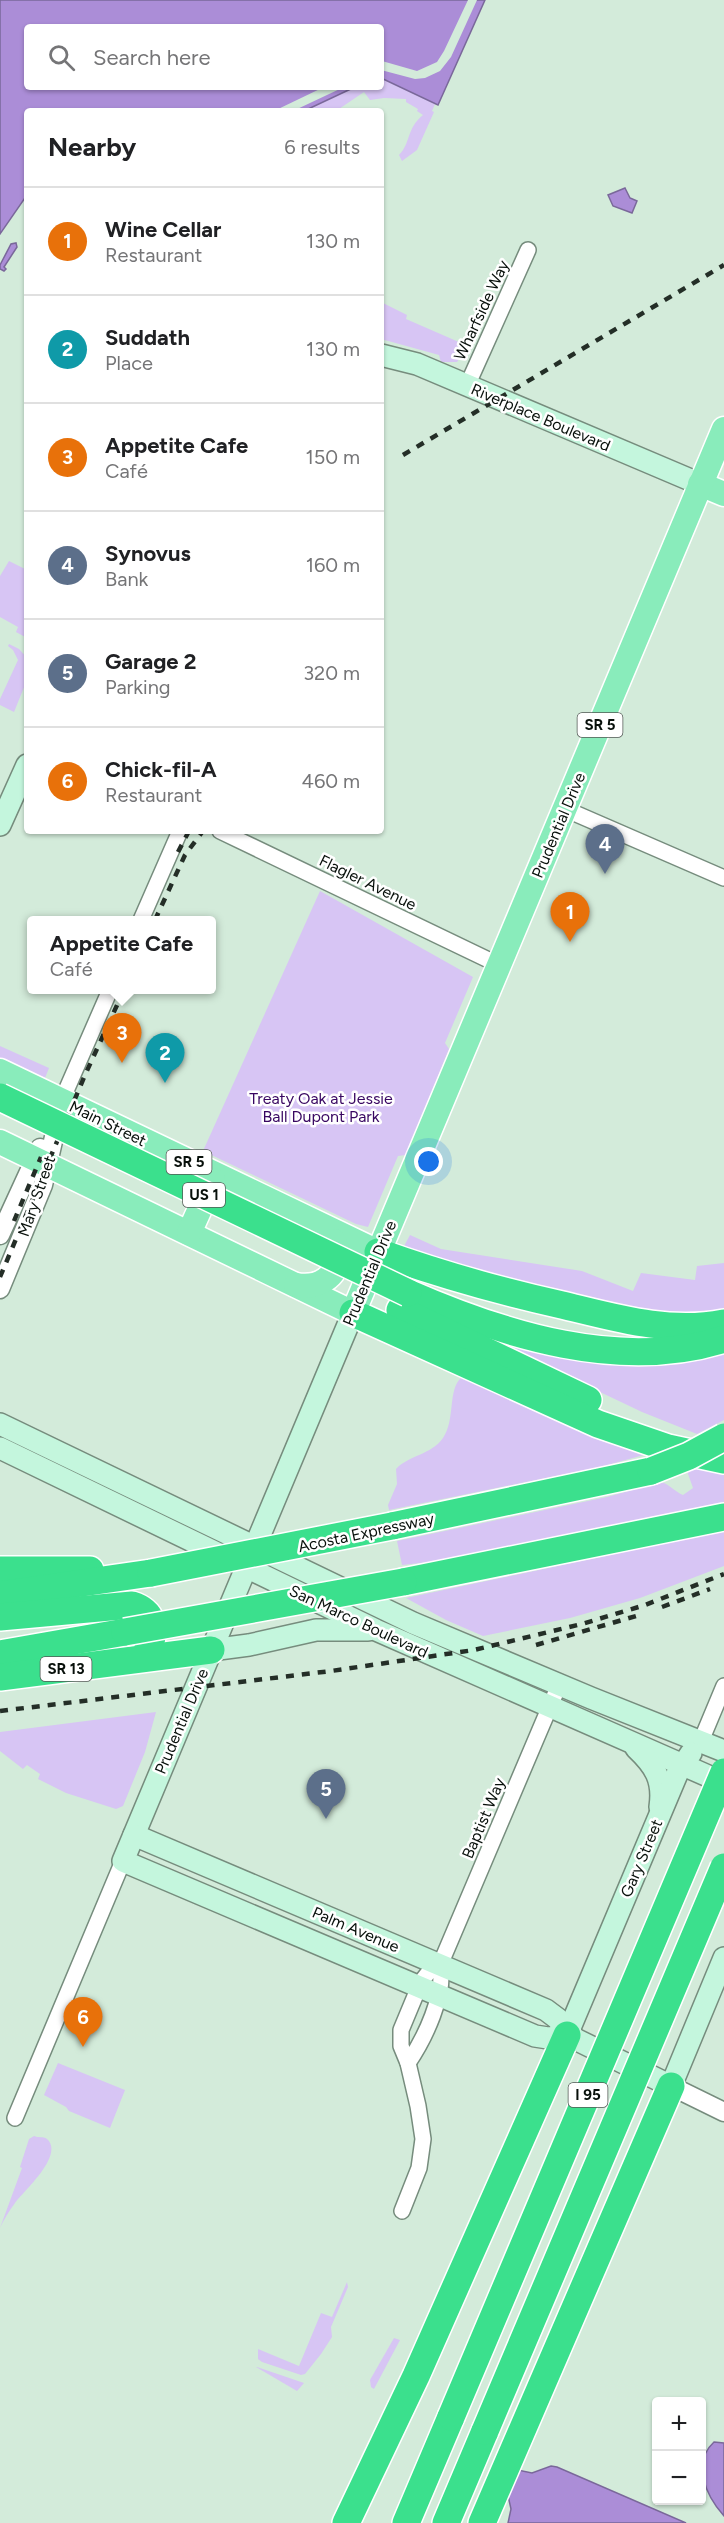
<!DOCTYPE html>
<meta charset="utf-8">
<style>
:root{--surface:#fff;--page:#f2f2f2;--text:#202124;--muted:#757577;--line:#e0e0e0;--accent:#b45309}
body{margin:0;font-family:Figtree,sans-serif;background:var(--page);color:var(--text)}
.controls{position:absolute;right:18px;bottom:18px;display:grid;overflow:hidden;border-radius:6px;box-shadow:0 2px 4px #0004}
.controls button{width:54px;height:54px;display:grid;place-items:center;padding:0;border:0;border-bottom:2px solid var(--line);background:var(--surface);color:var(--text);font:30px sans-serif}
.you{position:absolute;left:429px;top:1162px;width:21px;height:21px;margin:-15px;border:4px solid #fff;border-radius:50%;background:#1a73e8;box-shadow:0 0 0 9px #1a73e833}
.badge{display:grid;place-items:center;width:39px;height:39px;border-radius:50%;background:var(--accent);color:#fff;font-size:20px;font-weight:700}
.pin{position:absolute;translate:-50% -50px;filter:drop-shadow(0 2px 3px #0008)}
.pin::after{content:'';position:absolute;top:32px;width:21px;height:18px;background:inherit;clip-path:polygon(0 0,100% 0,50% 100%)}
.popup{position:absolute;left:27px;top:916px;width:189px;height:78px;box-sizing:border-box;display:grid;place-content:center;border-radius:6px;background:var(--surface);filter:drop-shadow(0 2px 4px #0005);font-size:20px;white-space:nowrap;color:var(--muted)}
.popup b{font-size:22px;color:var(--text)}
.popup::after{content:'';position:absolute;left:50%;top:100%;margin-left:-12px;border:12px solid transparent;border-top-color:var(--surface)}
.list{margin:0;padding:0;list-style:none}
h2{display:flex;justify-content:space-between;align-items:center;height:78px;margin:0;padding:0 24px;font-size:26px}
h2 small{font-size:20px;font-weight:400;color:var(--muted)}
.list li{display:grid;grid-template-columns:39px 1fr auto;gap:18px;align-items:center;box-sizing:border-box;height:108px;padding:0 24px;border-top:2px solid var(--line)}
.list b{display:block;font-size:22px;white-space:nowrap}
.list p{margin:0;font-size:20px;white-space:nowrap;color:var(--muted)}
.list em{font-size:20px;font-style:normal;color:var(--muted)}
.icon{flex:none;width:33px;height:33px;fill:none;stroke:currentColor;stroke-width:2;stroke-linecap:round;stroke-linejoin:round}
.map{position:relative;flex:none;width:724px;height:2523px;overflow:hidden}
.search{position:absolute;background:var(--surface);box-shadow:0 2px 4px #0004;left:24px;top:24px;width:360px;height:66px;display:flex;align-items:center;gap:15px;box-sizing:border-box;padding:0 21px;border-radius:6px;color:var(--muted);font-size:22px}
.panel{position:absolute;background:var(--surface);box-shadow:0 2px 4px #0004;left:24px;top:108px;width:360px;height:726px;border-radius:6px}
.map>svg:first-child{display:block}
.green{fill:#d7c5f4}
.water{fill:#ab8dd7;stroke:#7a689a;stroke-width:1.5}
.pier{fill:#d3ebda}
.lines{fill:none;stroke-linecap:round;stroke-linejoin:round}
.minor-casing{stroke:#768c7d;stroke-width:18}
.tertiary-casing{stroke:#768c7d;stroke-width:21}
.secondary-casing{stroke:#768c7d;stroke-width:24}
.primary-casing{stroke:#fff;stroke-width:27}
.motorway-casing{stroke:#fff;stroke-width:30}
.minor{stroke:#fff;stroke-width:15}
.tertiary{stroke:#fff;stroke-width:18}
.secondary{stroke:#c4f6dd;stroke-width:21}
.primary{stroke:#89ecbb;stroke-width:24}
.motorway{stroke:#3be08d;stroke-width:27}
.rail{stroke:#242e27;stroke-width:4.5;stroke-dasharray:8 8;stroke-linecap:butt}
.motorway-bridge-casing{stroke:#fff;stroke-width:30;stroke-linecap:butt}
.motorway-bridge{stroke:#3be08d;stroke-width:27}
.labels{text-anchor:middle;stroke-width:5;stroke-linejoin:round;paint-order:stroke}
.shield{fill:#fff;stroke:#525854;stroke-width:1.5}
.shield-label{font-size:15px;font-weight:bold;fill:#08100b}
.street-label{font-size:16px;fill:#08100b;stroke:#fff}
.park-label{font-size:16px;fill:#380661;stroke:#fff}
</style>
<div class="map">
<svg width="724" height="2523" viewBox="0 0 724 2523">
<rect width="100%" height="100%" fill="#d3ebda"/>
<g class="green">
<path d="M381,78l54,26 -3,7 2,1 -17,38 -15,11 -3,-6c12,-12 7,-26 24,-40l-6,-4 1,-2 -12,-7v-3l-22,-1 -14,2 -6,-8 -28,19h-32l51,-24h26z"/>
<polygon points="381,302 407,315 406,319 468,346 457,362 441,362 439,355 381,339"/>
<polygon points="9,561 27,570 27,638 16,632 18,627 0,617 0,576"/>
<polygon points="9,644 19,649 27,658 27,680 14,712 0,705 0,699 18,660 13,650 8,646"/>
<polygon points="320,891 473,977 445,1043 449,1049 406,1155 398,1156 368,1227 356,1224 203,1151"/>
<polygon points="0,1046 49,1068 45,1078 36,1076 0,1059"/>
<polygon points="410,1235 441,1249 582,1271 633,1291 641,1273 695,1280 697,1266 724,1263 724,1312 690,1319 594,1306 403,1248"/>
<path d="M482,1336c84,19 157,42 242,17v67l-27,14 -55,-22z"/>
<path d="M462,1377l189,76 -51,14 -211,43 -1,-5 9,-21 -1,-15c13,-14 35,-14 47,-31 13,-19 4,-49 19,-61z"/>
<path d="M696,1468l28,6v33l-294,55 -28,3 -5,-24 210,-44 54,-15c8,2 13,9 22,13l10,-7 -6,-17z"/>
<polygon points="724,1531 724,1566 640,1598 570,1618 483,1636 446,1620 406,1598"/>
<polygon points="156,1712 145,1752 123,1806 116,1809 66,1793 38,1779 40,1774 27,1765 23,1769 0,1751 0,1732"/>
<polygon points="58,2063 125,2090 110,2128 69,2111 66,2107 44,2095"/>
<path d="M34,2136c4,2 9,0 13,3 18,16 -24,53 -32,64 -6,8 -11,16 -15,25l22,-60 -2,-1 9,-28z"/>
<polygon points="347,2282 348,2287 331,2327 332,2337 321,2354 305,2374 301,2375 262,2362 258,2359 258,2349 299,2366 321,2313 332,2317"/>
<polygon points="394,2338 400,2340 374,2389 371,2387 370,2380"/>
<polygon points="256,2367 257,2367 304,2383 297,2391"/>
</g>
<g class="water">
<polygon points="0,0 485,0 438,105 381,78 381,27 27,27 27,87 355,87 304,111 27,111 27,195 0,234"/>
<polygon points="625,188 630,198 637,201 632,213 613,206 608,195"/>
<polygon points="16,243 17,247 4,267 6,269 4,271 0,269 0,265 11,244"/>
<path d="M714,2442l10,1v73c-18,-20 -33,-53 -10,-74z"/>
<polygon points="551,2466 557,2467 686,2523 508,2523 511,2509 507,2491 518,2470 532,2473"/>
</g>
<g class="pier">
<polygon points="468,0 477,0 451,57 440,71 425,78 415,79 381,70 382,61 417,71 437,62 444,51"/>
<polygon points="324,87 344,87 293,111 274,111"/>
</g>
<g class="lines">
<defs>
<g id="minor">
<polyline points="467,386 528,250"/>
<polyline points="565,809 724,878"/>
<polyline points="220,831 499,965"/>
<polyline points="141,920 180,831"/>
<polyline points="62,1100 110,990"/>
<polyline points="701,1741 724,1686"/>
<path d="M408,2063c17,-25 38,-69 32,-98l119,-280"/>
<polyline points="15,2118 123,1861"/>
<polyline points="402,2211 419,2168 423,2139 418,2106 408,2063 401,2046 401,2030 421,1982 428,1973 440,1965"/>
</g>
<g id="tertiary">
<polyline points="0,1235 40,1148"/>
<polyline points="0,1289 43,1185 59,1115"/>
<polyline points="671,2086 724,2112"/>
</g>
<g id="secondary">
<polyline points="381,355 417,364 700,484"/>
<polyline points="0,825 27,765"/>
<polyline points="353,1313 123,1861 535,2036 548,2038 567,2035 671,2086 724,1958"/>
<polyline points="0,1424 413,1623 591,1698 724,1751"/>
<polyline points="0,1448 376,1630 724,1783"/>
<polyline points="211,1650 249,1645 316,1630 368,1630"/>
<path d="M636,1748c19,18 28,32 24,59"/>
<polyline points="134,1835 546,2010 558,2019 567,2035"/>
<polyline points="567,2035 677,1774 691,1753"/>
</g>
<g id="primary">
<polyline points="700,484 724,494"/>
<polyline points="0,1071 378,1252"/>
<polyline points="0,1142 353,1313 724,429"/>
<polyline points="189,1233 213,1180"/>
<path d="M296,1285c28,5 51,-16 38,-44"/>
</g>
<g id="motorway">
<path d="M378,1252c61,22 121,39 184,53 54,13 107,29 162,18"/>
<path d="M408,1293c96,42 213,79 316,46"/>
<polyline points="400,1310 588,1400"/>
<polyline points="353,1313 598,1424 668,1448 724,1460"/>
<polyline points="392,1526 651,1471"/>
<polyline points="0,1570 90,1570"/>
<polyline points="403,1582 724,1517"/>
<polyline points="0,1595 151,1573"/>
<path d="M0,1617l132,-12c20,6 26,24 16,42"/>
<polyline points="0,1654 125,1632"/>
<polyline points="0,1677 211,1650"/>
<polyline points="346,2523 416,2376 567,2035"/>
<polyline points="406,2523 451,2417"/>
<polyline points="446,2523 485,2431"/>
<polyline points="482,2523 671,2086"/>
</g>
</defs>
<use href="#minor" class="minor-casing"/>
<use href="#tertiary" class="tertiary-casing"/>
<use href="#secondary" class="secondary-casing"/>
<use href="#primary" class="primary-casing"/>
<use href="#motorway" class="motorway-casing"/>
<use href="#minor" class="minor"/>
<use href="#tertiary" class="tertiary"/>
<use href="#secondary" class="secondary"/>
<use href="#primary" class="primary"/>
<use href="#motorway" class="motorway"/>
<g class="rail">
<polyline points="403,455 724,265"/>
<polyline points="178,852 189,831"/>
<polyline points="155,920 185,855 203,831"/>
<polyline points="14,1221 41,1157"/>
<polyline points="0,1277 85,1075 124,990"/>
<polyline points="662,1607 710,1589"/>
<polyline points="536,1645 643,1614"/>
<polyline points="0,1711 331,1671 474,1650 582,1624 645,1605 724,1574"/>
</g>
<defs>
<g id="motorway-bridge">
<polyline points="0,1097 408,1293"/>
<polyline points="651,1471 689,1456 724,1437"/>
<polyline points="151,1573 392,1526"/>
<polyline points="125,1632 403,1582"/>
<polyline points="451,2417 724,1772"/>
<polyline points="485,2431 724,1867"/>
</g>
</defs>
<use href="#motorway-bridge" class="motorway-bridge-casing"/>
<use href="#motorway-bridge" class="motorway-bridge"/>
</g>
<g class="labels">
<g class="shield">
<rect x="577.5" y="713" width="45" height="24" rx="4.5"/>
<rect x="166.5" y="1150" width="45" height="24" rx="4.5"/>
<rect x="183" y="1183" width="42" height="24" rx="4.5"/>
<rect x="40.5" y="1657" width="51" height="24" rx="4.5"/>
<rect x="568.5" y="2083" width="39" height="24" rx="4.5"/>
</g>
<g class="shield-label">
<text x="600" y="730">SR 5</text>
<text x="189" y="1167">SR 5</text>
<text x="204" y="1200">US 1</text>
<text x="66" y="1674">SR 13</text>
<text x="588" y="2100">I 95</text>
</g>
<g class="street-label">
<text transform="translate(481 310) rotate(-65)" y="6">Wharfside Way</text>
<text transform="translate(541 417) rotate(23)" y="6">Riverplace Boulevard</text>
<text transform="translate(558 825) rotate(-67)" y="6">Prudential Drive</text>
<text transform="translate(368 882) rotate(26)" y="6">Flagler Avenue</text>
<text transform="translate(108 1123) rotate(26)" y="6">Main Street</text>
<text transform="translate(36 1196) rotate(-71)" y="6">Mary Street</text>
<text transform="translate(369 1273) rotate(-67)" y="6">Prudential Drive</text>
<text transform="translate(366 1532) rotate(-12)" y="6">Acosta Expressway</text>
<text transform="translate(359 1621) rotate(25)" y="6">San Marco Boulevard</text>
<text transform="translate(181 1721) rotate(-67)" y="6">Prudential Drive</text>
<text transform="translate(483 1818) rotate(-67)" y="6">Baptist Way</text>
<text transform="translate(641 1858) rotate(-67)" y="6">Gary Street</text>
<text transform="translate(356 1929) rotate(23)" y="6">Palm Avenue</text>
</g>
<g class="park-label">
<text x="321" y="1104">Treaty Oak at Jessie<tspan x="321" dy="18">Ball Dupont Park</tspan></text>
</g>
</g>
</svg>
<div class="controls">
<button>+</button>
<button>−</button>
</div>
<div class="you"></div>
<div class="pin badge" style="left:570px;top:942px;background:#e8710a">1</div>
<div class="pin badge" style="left:165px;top:1083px;background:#0f9aa8">2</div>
<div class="pin badge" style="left:122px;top:1063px;background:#e8710a">3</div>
<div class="popup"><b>Appetite Cafe</b>Café</div>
<div class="pin badge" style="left:605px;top:874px;background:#5c6f8a">4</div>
<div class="pin badge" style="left:326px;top:1819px;background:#5c6f8a">5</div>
<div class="pin badge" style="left:83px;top:2047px;background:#e8710a">6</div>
<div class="search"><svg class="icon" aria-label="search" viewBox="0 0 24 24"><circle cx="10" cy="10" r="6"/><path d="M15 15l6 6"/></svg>Search here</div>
<section class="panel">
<h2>Nearby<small>6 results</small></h2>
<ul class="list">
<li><span class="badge" style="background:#e8710a">1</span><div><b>Wine Cellar</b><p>Restaurant</p></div><em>130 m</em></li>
<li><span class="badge" style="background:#0f9aa8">2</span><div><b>Suddath</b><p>Place</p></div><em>130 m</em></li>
<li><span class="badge" style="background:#e8710a">3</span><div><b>Appetite Cafe</b><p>Café</p></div><em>150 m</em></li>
<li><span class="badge" style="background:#5c6f8a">4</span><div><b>Synovus</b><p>Bank</p></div><em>160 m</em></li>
<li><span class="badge" style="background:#5c6f8a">5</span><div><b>Garage 2</b><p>Parking</p></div><em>320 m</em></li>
<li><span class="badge" style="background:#e8710a">6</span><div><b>Chick-fil-A</b><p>Restaurant</p></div><em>460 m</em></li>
</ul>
</section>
</div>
